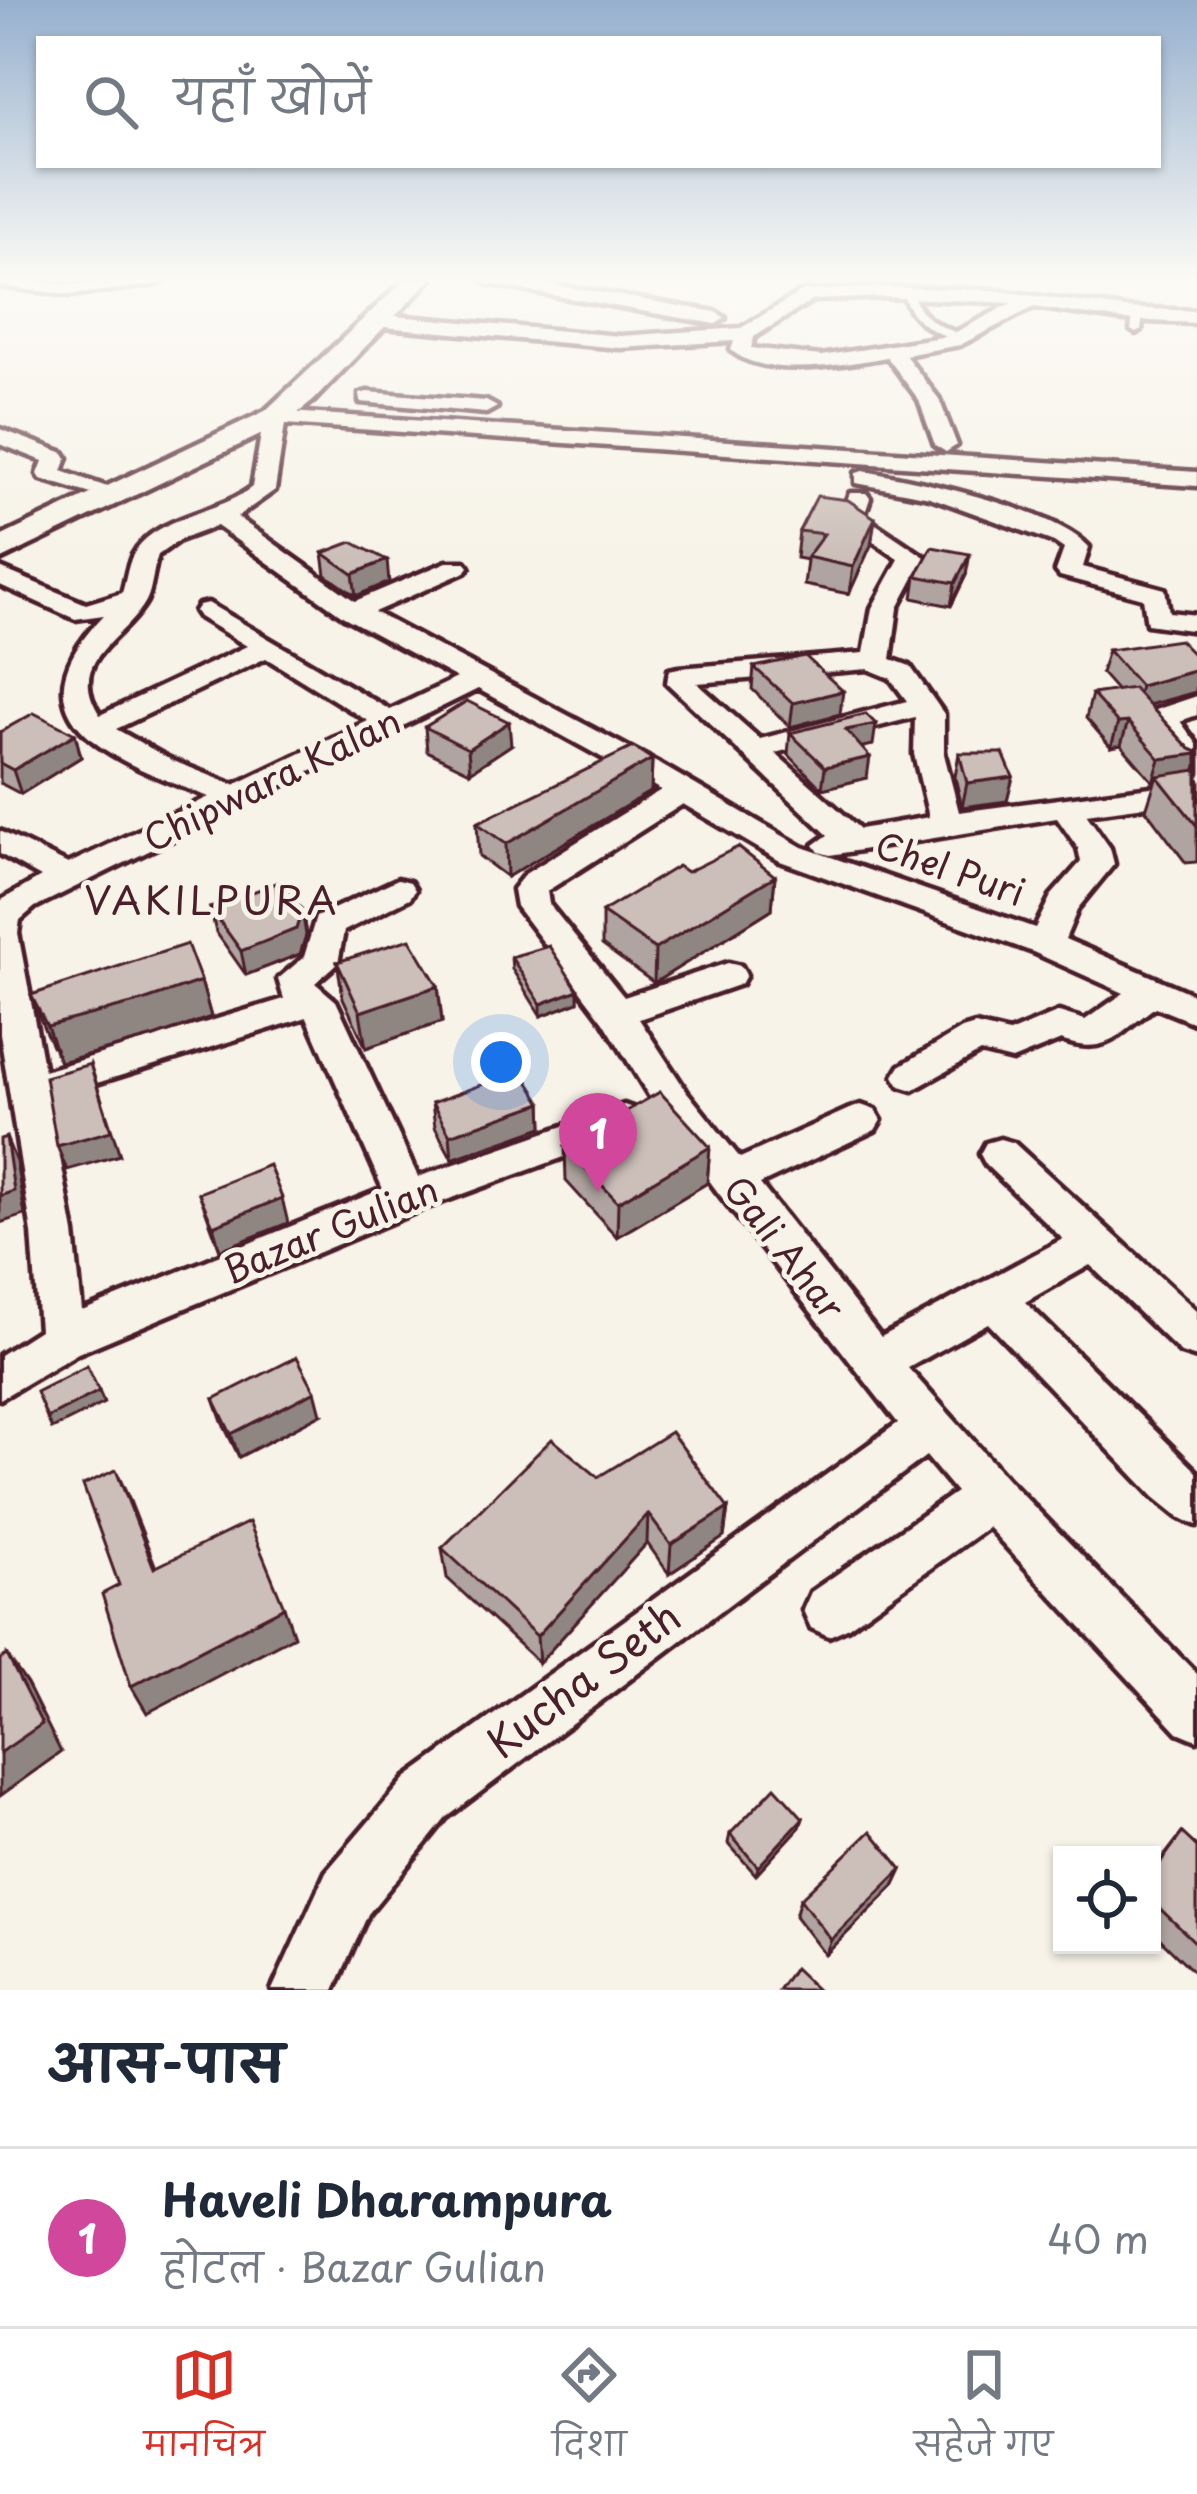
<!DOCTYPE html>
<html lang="hi">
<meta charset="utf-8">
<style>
:root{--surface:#fff;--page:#f6f6f7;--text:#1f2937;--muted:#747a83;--line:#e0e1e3;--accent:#d93025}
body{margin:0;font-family:"Playpen Sans","Playpen Sans Deva",sans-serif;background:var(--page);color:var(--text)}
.controls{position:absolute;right:36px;bottom:36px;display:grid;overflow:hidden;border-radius:0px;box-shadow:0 3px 9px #0004}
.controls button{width:108px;height:108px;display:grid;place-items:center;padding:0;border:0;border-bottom:3px solid var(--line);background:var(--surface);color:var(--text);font:60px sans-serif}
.you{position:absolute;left:501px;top:1062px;width:42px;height:42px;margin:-30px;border:9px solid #fff;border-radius:50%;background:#1a73e8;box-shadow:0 0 0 18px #1a73e833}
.badge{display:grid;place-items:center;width:78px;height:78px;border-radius:50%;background:var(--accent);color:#fff;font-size:39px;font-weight:700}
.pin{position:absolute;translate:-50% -99px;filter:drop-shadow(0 3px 6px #0008)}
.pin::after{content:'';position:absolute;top:63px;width:42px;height:36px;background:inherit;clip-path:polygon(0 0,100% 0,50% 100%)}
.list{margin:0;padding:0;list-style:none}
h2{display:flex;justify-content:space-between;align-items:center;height:156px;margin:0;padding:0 48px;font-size:51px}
h2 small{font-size:39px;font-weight:400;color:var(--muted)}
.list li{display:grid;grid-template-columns:78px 1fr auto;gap:36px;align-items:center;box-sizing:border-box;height:180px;padding:0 48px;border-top:3px solid var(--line)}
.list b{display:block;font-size:45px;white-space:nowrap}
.list p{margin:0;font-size:39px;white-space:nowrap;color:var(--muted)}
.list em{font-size:39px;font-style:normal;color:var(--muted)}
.icon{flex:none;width:66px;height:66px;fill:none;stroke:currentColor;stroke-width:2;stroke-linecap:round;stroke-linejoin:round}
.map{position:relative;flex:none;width:1197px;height:1990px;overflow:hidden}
.search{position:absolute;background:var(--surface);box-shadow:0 3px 9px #0004;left:36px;right:36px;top:36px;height:132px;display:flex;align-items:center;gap:30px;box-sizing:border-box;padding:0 42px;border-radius:0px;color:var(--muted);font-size:45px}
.sheet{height:336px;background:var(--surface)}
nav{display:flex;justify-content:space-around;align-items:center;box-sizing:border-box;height:168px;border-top:3px solid var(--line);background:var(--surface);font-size:33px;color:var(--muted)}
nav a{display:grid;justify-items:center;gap:6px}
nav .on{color:var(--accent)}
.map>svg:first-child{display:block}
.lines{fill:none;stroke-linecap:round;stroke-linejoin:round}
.service-casing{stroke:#4a1f2b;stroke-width:9}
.minor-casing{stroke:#4a1f2b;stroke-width:9}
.tertiary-casing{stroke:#4a1f2b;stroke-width:9}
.service{fill:#f7f3e8;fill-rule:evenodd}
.minor{fill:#f7f3e8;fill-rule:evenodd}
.tertiary{fill:#f7f3e8;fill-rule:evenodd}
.wall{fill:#afa49f;stroke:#4a1f2b;stroke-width:3}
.shaded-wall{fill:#8f8682;stroke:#4a1f2b;stroke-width:3}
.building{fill:#ccbfb9;stroke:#4a1f2b;stroke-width:3}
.labels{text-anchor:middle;stroke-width:10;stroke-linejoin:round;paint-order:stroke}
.street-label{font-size:36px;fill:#4a1f2b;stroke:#f7f3e8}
.neighbourhood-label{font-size:39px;letter-spacing:3px;fill:#4a1f2b;stroke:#f7f3e8}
.near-street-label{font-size:42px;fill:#4a1f2b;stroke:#f7f3e8}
</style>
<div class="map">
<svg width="1197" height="1990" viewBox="0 0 1197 1990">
<rect width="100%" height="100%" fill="#f7f3e8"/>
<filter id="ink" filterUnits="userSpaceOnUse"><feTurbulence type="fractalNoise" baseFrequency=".00833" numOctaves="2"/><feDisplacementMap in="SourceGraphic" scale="24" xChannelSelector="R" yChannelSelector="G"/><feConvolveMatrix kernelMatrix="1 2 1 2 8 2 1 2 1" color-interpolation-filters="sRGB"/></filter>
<g filter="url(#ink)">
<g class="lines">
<defs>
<g id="service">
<path d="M908,290l5,3c6,27 29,34 52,43v4c-27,-3 -55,-18 -62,-47z"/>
<polygon points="1138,312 1143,315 1141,330 1136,333 1131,330 1133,315"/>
</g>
<g id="minor">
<polygon points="0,279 70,285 166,279 157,284 70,295 0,286"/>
<polygon points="481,279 519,279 716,312 725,318 716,324 490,284"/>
<path d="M884,287l108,3 132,18 73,3v12l-73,-3 -90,-13 -74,38 -55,10 34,44 18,46 -11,7 -11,-7 -16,-45 -32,-43c-41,7 -123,23 -156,-7l3,-9 -114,7 -247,-22 -9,-6 9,-6 247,22 121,-8 62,-37zM884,297l128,6 -64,33 -127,20 -70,-8 3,-11 59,-37z"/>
<polygon points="367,392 486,401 497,407 486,413 360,402 360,394"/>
<path d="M275,411l922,61v14l-912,-62 -10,66 -38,27 118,84 92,-39h18l4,5 -4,5 -91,40 289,154 139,81 233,81 16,-32 30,-34 -3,-14 -21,-30 -227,37 -11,-3 -5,-7 14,-10 -161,-152 2,-13 10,-2 185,-15 8,-45 27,-49 -60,-41 11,-25h16l4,5 -6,18 61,41 -27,51 -7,51 19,7 34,48v40l15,58 238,-31v18l-111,15 24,34 4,16 -36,44 -13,31 132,57v28l-42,-17c-37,27 -48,50 -94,33l-49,20 -32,-8 -67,38 -13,-4 -6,-10 6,-10 62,-37 13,-4 34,8 50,-21 26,8 39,-27 -91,-41 -253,-91 -97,-57 -136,87 2,13 75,93 104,-34 13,3 5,9 -5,9 -102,35 48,73 53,66 107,-48 14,-5 14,5 6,10 -6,10 -115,54 121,153 182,-98 -77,-74 -6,-11 6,-11 14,-4 14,4 183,168v47l-16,-5 -91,-88 -65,37 172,170v53l-17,-7 -26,-21 -166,-174 -80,45 100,112 189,194v66l-19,-8 -190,-205 -141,101 -18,8 -18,-8 -8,-18 8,-18 145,-100 -30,-36 -480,362 -78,96 -34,76h-62l54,-118 80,-94 492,-355 -181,-232 -58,-79 -55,-90 -88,-116 -3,-17 12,-15 136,-84 -183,-101 -443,218 -15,13 -2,13 26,138 240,-72 -6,-20 26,-22 12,-40 82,-38 12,3 5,8 -5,8 -66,33 -6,32 -23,20 21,18 82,176 206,-72 14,5 6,10 -6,10 -216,79 -344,144 -78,46v-44l39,-25 -7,-97 -32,-199v-133l41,-24 -41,-23v-23l68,33 141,-67c-91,-35 -208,-76 -105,-182l-29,4 -75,-34v-17l86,36 36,-11c4,-12 5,-27 11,-38 20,-39 86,-41 119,-68l12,-70zM217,526l127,91 113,61 -67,32 -182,-107 -9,2 -4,6 4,6 48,29 -147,69c-36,-56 24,-74 46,-114 6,-11 7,-32 12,-46l21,-15zM266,658l102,63 -134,64 -61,-24 -57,-32zM868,669l22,9 17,23 -147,38 -63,-56zM915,717l-1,37 15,63 -69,12 -85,-76zM307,1017l76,172 -301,122 -8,-78 -25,-135z"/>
<polygon points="0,429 64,453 67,458 62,471 127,494 115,501 41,479 38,474 43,461 0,444"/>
<path d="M864,471c52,9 192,38 225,76l-6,20 82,22 4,23 28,3v16l-50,-7 -4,-26 -83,-22 -4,-5 8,-22 -10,-7 -124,-45 -74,-14v-10z"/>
<polygon points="1197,696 1197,715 1180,721 1197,744 1197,773 1186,770 1148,717 1152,711"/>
</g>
<polygon id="tertiary" points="406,279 431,279 313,401 285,423 0,560 0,537 265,411"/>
</defs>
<use href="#service" class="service-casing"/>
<use href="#minor" class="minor-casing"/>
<use href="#tertiary" class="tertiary-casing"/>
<use href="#service" class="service"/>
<use href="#minor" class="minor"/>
<use href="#tertiary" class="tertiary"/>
</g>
<g class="wall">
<polygon points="875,518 871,545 849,594 804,585 807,560 796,558 799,531"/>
<polygon points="323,553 389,582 356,596 326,575"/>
<polygon points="966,575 951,606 913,598 916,576"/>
<polygon points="1108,650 1197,658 1197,692 1149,705 1190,749 1197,752 1197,862 1186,863 1146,810 1155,782 1153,782 1121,745 1111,747 1086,718 1092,694 1117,691 1101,673"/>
<polygon points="754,667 840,714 790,727 752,689"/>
<polygon points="425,727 511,745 470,772 427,751"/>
<polygon points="0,732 75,734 81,757 21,794 0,783"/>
<polygon points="790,733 873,745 861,747 867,778 822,789 788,754"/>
<polygon points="959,753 1013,777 1007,801 962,807 955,777"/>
<polygon points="652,759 651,791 507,877 479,856 477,823"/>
<polygon points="687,872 775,876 772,909 654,983 602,945 602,912"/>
<polygon points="210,908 302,910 306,935 300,954 246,975 216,932"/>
<polygon points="511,957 578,990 578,1002 541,1016 512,969"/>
<polygon points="337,962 438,986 442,1022 366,1048 343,998"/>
<polygon points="201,981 211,1017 154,1037 60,1062 45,1031 31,995"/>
<polygon points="432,1103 542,1103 543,1127 452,1159 435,1127"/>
<polygon points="565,1146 710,1147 707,1183 617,1237 566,1181"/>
<polygon points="199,1193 288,1223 220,1250"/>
<polygon points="214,1399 321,1414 239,1457 222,1422"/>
<polygon points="598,1477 728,1508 724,1537 669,1574 647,1543 539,1663 447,1578 442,1548"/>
<polygon points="803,1818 800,1827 756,1875 728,1843 730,1834"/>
<polygon points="1182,1833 1197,1847 1197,1975 1152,1931 1152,1872"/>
<polygon points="902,1869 894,1886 825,1955 795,1916 800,1899"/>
</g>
<g class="shaded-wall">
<polygon points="875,518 871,545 849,594 853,567"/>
<polygon points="970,554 966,575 951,606 955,583"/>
<polygon points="387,560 389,582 356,596 353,574"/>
<polygon points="1197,670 1196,692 1134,709 1140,686"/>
<polygon points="843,691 840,714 790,727 793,703"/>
<polygon points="509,722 511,745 470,772 468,749"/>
<polygon points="1128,722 1121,745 1111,747 1118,723"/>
<polygon points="876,724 873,745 843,751 846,730"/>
<polygon points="75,734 81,757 21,794 13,770"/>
<polygon points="1197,754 1197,766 1193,777 1157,776 1155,782 1153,782 1160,759"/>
<polygon points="870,757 867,778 822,789 825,767"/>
<polygon points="652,759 651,791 507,877 506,844"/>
<polygon points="1013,777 1007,801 962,807 967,783"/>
<polygon points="775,876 772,909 654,983 655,949"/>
<polygon points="302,910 306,935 300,954 246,975 241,951"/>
<polygon points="201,981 211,1017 154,1037 60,1062 47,1026"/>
<polygon points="438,986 442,1022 366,1048 360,1012"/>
<polygon points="578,990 578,1002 541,1016 541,1004"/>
<polygon points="90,1064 120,1155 67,1170 57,1146"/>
<polygon points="542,1103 543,1127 452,1159 450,1135"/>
<polygon points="6,1137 16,1162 25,1215 0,1223 0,1196"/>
<polygon points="710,1147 707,1183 617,1237 618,1202"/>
<polygon points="282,1198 288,1223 220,1250 213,1226"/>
<polygon points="99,1391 104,1403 52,1429 47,1418"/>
<polygon points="315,1391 321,1414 239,1457 231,1434"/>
<polygon points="116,1470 130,1501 168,1598 154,1568"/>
<polygon points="728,1508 724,1537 669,1574 671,1545"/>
<polygon points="648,1514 647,1543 539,1663 537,1636"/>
<polygon points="284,1607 294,1636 147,1713 131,1686"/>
<polygon points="7,1655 27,1684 61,1752 0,1796 0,1753"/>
<polygon points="803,1818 800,1827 756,1875 758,1867"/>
<polygon points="902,1869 894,1886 825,1955 831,1940"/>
</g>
<g class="building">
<polygon points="817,496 848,500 875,518 853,567 807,557 824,534 799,531"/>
<polygon points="352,542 387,560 353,574 323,553"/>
<polygon points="932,547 970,554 955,583 916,576"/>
<polygon points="1179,640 1197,658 1197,670 1140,686 1108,650"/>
<polygon points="805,656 843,691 793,703 754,667"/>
<polygon points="1133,688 1190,749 1197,752 1197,754 1160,759 1128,722 1118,723 1092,694"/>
<polygon points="467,701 509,722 468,749 425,727"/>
<polygon points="34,713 75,734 13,770 0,763 0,732"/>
<polygon points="866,714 876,724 846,730 870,757 825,767 790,733"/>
<polygon points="633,747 652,759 506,844 477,823"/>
<polygon points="959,753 1003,753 1013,777 967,783"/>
<polygon points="1197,770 1197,826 1157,776"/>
<polygon points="738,847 775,876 655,949 602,912 678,866 687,872"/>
<polygon points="279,882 302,910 296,929 241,951 210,908"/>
<polygon points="410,939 438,986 360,1012 337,962"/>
<polygon points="187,944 201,981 143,1001 47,1026 31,995"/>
<polygon points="549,946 578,990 541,1004 511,957"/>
<polygon points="90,1064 111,1131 57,1146 45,1077"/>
<polygon points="521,1070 542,1103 450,1135 432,1103"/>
<polygon points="660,1092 710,1147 618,1202 565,1146"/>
<polygon points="6,1137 14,1191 0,1196 0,1139"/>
<polygon points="269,1165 282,1198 213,1226 199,1193"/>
<polygon points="297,1357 315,1391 231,1434 214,1399"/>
<polygon points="87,1366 99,1391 47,1418 36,1392"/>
<polygon points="671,1432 728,1508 671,1545 648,1514 537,1636 442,1548 552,1439 598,1477"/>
<polygon points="116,1470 154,1568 249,1522 284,1607 131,1686 102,1594 119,1585 83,1485"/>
<polygon points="7,1655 42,1724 0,1753 0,1659"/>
<polygon points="775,1787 803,1818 758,1867 730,1834"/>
<polygon points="871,1831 902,1869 831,1940 800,1899"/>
<polygon points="1182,1833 1197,1847 1197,1944 1152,1901 1152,1874"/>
<polygon points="794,1968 817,1990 778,1990"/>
</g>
</g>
<linearGradient id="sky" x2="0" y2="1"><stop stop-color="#96b0ce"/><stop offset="0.5" stop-color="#fbfaf5"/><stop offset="1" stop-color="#fbfaf5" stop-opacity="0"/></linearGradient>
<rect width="1197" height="557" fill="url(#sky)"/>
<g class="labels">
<g class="street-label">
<text transform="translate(272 780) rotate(-26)" y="13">Chipwara Kalan</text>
<text transform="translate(950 869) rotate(19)" y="13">Chel Puri</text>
<text transform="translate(331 1230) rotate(-22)" y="13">Bazar Gulian</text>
<text transform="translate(784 1248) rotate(52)" y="13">Gali Ahar</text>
</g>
<g class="neighbourhood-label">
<text x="212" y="915">VAKILPURA</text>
</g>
<g class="near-street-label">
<text transform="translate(584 1680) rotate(-37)" y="15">Kucha Seth</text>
</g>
</g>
</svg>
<div class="controls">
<button><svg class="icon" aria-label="locate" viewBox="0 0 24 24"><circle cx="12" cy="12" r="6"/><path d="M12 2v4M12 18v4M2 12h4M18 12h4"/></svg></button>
</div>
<div class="you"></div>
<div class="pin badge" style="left:598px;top:1192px;background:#d1479c">1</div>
<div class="search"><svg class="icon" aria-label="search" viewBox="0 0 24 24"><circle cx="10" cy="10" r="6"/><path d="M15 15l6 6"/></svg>यहाँ खोजें</div>
</div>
<section class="sheet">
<h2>आस-पास<small></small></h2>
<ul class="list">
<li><span class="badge" style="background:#d1479c">1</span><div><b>Haveli Dharampura</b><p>होटल · Bazar Gulian</p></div><em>40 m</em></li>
</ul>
</section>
<nav>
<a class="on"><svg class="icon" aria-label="map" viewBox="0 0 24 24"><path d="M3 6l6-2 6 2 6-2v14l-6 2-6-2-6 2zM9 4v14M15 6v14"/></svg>मानचित्र</a>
<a><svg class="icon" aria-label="directions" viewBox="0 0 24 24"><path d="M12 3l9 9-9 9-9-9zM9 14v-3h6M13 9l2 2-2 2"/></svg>दिशा</a>
<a><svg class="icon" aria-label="saved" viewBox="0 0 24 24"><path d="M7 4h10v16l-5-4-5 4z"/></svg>सहेजे गए</a>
</nav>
